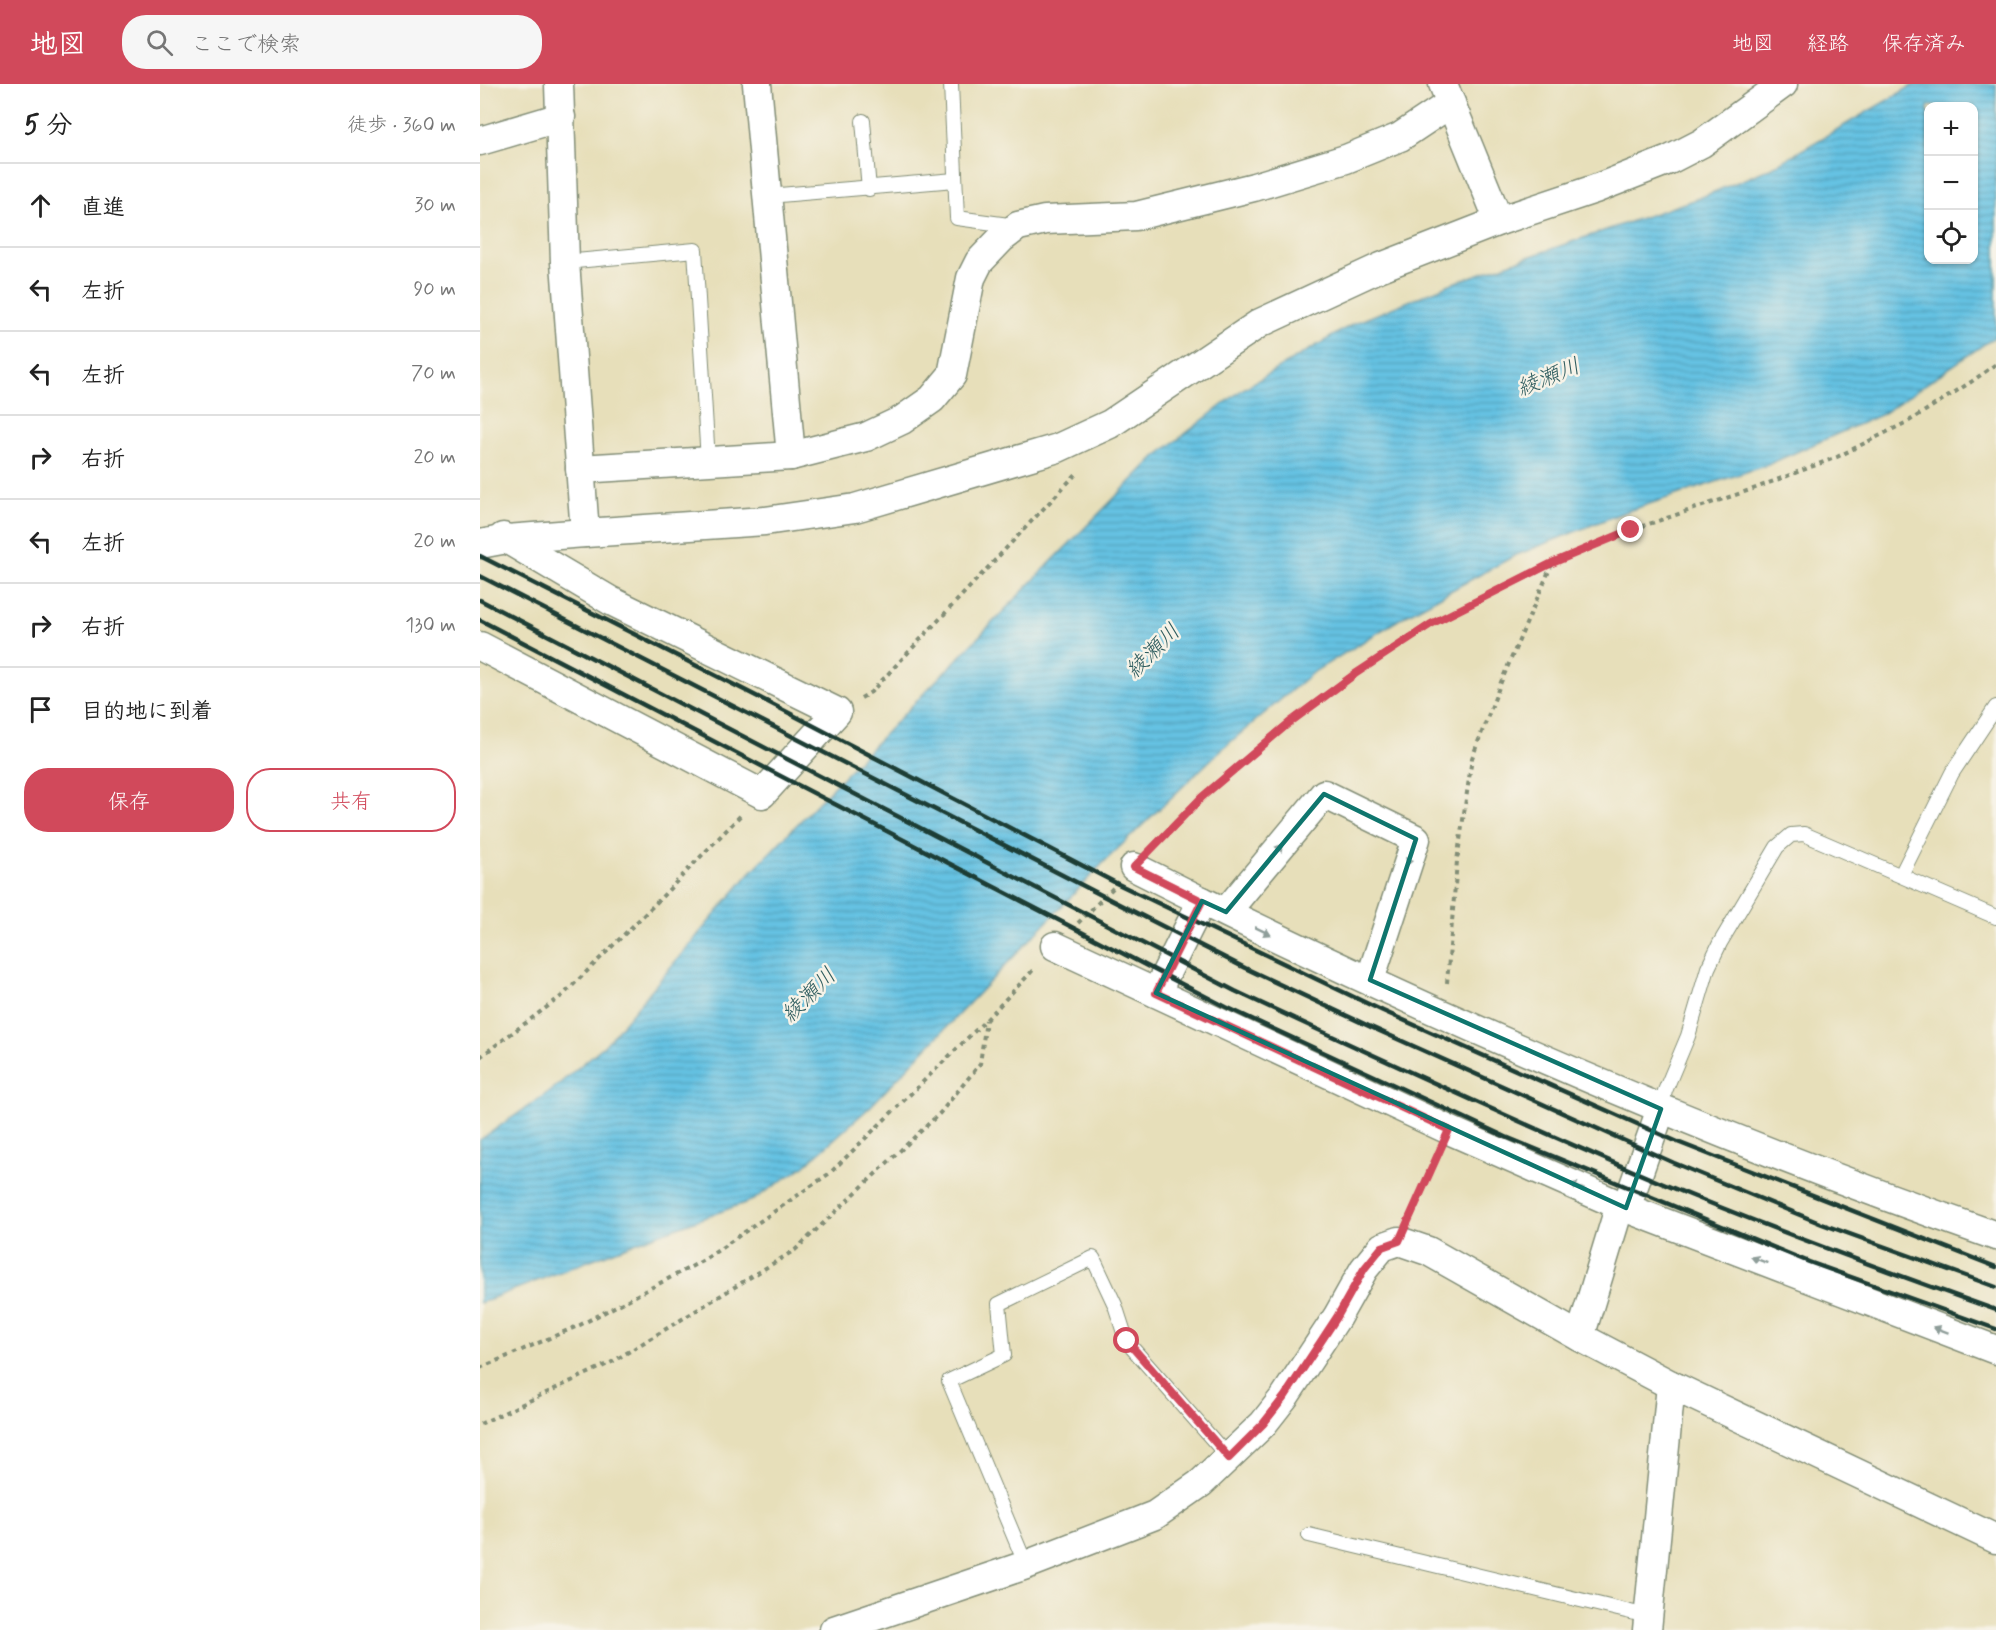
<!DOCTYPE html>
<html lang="ja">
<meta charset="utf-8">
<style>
:root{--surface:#fff;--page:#f6f6f6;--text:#222;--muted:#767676;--line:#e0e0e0;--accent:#d1495b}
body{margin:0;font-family:Mynerve,"Klee One",sans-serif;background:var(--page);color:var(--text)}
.controls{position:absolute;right:18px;top:18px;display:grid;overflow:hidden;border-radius:12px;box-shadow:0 2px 4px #0004}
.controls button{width:54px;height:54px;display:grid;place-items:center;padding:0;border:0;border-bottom:2px solid var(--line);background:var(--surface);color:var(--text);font:30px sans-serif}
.stop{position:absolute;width:18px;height:18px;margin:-14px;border:4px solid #d1495b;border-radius:50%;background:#fff}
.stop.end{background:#d1495b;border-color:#fff;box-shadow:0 2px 6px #0008}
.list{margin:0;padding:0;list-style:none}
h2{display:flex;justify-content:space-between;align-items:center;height:78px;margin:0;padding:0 24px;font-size:26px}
h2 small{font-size:20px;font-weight:400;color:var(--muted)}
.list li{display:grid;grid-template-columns:39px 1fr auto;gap:18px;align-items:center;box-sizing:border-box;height:84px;padding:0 24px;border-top:2px solid var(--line)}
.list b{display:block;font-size:22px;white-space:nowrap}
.list em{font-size:20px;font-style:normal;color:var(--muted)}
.actions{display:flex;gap:12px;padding:18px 24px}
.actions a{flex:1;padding:14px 0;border:2px solid var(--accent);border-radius:24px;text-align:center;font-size:21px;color:var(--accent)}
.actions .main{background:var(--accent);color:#fff}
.icon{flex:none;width:33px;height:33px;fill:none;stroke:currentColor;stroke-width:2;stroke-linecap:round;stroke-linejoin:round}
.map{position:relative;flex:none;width:1516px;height:1546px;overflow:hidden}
header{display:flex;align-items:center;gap:36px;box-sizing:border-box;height:84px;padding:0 30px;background:var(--accent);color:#fff}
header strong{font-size:28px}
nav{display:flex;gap:33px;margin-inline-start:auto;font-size:21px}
.search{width:420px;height:54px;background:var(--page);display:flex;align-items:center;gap:15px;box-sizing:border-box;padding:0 21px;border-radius:24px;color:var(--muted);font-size:22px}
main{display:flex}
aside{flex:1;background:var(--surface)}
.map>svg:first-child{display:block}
.water{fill:url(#water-rules);stroke:#42808c;stroke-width:1.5;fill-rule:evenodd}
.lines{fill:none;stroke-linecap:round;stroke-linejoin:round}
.service-casing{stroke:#838e77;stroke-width:16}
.minor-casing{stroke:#838e77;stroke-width:31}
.path{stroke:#838e77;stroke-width:4;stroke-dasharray:4.5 4.5;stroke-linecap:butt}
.service{stroke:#fff;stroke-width:14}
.minor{stroke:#fff;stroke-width:28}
.rail{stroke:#1f3d34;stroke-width:4.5}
.oneway{fill:#8f9e9a}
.route{stroke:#d1495b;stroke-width:8}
.marked{fill:none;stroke:#0f766e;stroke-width:4.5;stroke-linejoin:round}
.labels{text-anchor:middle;stroke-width:5;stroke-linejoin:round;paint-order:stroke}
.water-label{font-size:22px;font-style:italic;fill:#305e60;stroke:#f7f3e8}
</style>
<header>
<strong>地図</strong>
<div class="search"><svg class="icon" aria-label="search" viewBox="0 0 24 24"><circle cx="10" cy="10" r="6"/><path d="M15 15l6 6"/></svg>ここで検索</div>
<nav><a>地図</a><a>経路</a><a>保存済み</a></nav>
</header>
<main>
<aside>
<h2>5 分<small>徒歩 · 360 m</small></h2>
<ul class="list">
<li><svg class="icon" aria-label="ahead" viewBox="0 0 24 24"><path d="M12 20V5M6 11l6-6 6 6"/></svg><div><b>直進</b></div><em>30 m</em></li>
<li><svg class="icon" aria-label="left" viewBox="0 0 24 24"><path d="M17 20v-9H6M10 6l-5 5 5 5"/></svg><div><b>左折</b></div><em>90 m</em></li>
<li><svg class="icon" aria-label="left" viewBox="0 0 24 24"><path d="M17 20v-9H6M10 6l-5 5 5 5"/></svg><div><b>左折</b></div><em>70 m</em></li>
<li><svg class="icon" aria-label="right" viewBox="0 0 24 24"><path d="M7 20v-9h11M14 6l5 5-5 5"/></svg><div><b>右折</b></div><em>20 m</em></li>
<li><svg class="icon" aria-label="left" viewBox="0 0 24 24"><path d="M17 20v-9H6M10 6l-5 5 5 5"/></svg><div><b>左折</b></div><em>20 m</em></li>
<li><svg class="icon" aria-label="right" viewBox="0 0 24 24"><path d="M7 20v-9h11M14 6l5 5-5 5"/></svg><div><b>右折</b></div><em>130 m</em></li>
<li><svg class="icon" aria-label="arrive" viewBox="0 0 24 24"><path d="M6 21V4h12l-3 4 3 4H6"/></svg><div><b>目的地に到着</b></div></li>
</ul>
<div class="actions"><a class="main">保存</a><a>共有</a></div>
</aside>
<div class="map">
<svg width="1516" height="1546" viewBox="0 0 1516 1546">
<defs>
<pattern id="water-rules" width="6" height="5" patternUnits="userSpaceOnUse" patternTransform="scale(1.5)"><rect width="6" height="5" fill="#65c2e3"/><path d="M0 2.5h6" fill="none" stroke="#539fb9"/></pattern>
</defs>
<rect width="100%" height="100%" fill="#f7f3e8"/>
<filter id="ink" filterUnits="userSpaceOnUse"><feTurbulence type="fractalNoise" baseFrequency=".0167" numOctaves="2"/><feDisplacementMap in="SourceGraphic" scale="12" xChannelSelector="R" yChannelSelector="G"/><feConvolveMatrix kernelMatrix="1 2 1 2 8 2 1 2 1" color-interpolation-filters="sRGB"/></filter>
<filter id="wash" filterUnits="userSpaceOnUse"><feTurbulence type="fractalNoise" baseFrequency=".008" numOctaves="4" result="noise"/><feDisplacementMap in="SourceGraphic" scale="24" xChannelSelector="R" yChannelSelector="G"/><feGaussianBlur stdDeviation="1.35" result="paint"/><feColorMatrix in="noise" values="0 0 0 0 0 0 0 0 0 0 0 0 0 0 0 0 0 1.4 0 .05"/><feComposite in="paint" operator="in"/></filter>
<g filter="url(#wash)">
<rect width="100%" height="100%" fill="#e7dfba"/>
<path class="water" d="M1435,0h81v252l-114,78 -115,51 -145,48 -108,43 -106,58 -96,59 -91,77 -115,110 -236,247 -66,59 -51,34 -103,37 -170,66v-163l73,-51 52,-44 145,-172 303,-313 102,-103 88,-68 110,-65 100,-41 249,-86 69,-29zM1448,22h46v154h-46z"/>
</g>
<g filter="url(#ink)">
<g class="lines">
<defs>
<g id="service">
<polyline points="471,0 477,134 536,142"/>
<polyline points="383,37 389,105"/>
<polyline points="288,112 475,96"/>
<polyline points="85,178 215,166 228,377"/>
<polyline points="1421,791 1472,689 1516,623"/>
<polyline points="1181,1025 1185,1007 1208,952 1228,884 1240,859 1297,763 1311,751 1324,750 1516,833"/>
<polyline points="829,1451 1167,1532"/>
<polyline points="546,1481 469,1297 524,1271 519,1220 613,1174 635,1221 647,1258 749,1374"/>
</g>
<g id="minor">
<polyline points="79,0 85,178 105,449"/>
<polyline points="277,0 311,372"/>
<polyline points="963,0 1019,137"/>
<polyline points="0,57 81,33"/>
<polyline points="100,385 311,372 386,353 422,336 452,315 472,291 491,194 499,178 521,155 538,142 565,136 656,132 774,103 866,75 920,53 971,19"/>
<polyline points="0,460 27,455 105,449 285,437 375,424 578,364 630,340 780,239 901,183 1019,137 1115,105 1189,76 1222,59 1303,0"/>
<polyline points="0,562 282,710 357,628 131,517 23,453"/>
<polyline points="654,783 722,817"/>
<polyline points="746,828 844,710 936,755 890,896"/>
<polyline points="575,862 676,909"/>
<polyline points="1146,1124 1181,1025"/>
<path d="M1516,1152c-271,-95 -536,-208 -794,-335l-46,92 293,137 177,78 370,142"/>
<polyline points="1100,1253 1140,1121"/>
<polyline points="354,1546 546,1481 675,1431 721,1399 783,1340 805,1312 857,1233 884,1185 902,1163 919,1157 948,1167 1100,1253 1191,1301 1516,1455"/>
<polyline points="1167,1546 1191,1301"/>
</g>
</defs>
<use href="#service" class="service-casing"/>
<use href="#minor" class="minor-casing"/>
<g class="path">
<polyline points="381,614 391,608 596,390"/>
<polyline points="676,760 722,713 809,639 875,590 951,540 1072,479 1151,446 1273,405 1357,373 1429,337 1491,298 1516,280"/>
<polyline points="598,839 635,802"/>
<polyline points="967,899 977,777 992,674 1021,598 1072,480"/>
<polyline points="0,973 83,911 174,821 261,731"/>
<polyline points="931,1132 957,1073"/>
<polyline points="0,1284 100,1241 224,1176 350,1089 506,936 555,884"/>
<polyline points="0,1340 132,1278 315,1166 460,1029 500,980 506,936"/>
</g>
<use href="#service" class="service"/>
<use href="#minor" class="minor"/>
<g class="rail">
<polyline points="0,472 286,617 636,799 903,927 1200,1059 1516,1183"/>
<polyline points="0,492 629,815 765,884 893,944 1194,1079 1342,1140 1516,1203"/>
<path d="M0,516l755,391c141,66 282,131 426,192 110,46 222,87 335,127"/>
<polyline points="0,536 746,923 1026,1053 1329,1178 1516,1245"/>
</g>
</g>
<defs><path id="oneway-solid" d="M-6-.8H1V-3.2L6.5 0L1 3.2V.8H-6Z" transform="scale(1.5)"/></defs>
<g class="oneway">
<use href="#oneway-solid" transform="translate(797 767) rotate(-50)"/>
<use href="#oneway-solid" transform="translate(930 773) rotate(108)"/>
<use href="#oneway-solid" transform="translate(783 847) rotate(26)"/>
<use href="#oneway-solid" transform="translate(1098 1103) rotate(-157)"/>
<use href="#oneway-solid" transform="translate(1279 1176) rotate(-159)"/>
<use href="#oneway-solid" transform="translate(1461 1246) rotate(-159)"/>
</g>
</g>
<g class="lines" filter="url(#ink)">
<polyline class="route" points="647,1257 749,1374 783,1340 805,1312 857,1233 884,1185 902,1163 919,1157 969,1046 676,909 722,817 654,783 722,713 809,639 875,590 951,540 1072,479 1151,446"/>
</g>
<path class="marked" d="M844,710l92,45 -46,141 291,129 -35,99 -470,-215 46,-92 24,11z"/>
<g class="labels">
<g class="water-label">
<text transform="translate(1068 292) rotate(-22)" y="8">綾瀬川</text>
<text transform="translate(672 566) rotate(-45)" y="8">綾瀬川</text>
<text transform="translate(328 910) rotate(-45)" y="8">綾瀬川</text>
</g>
</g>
</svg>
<div class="controls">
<button>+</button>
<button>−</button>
<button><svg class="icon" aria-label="locate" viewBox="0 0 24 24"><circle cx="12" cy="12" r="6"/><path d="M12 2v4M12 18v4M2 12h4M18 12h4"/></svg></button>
</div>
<div class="stop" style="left:647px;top:1257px"></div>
<div class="stop end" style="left:1151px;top:446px"></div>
</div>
</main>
